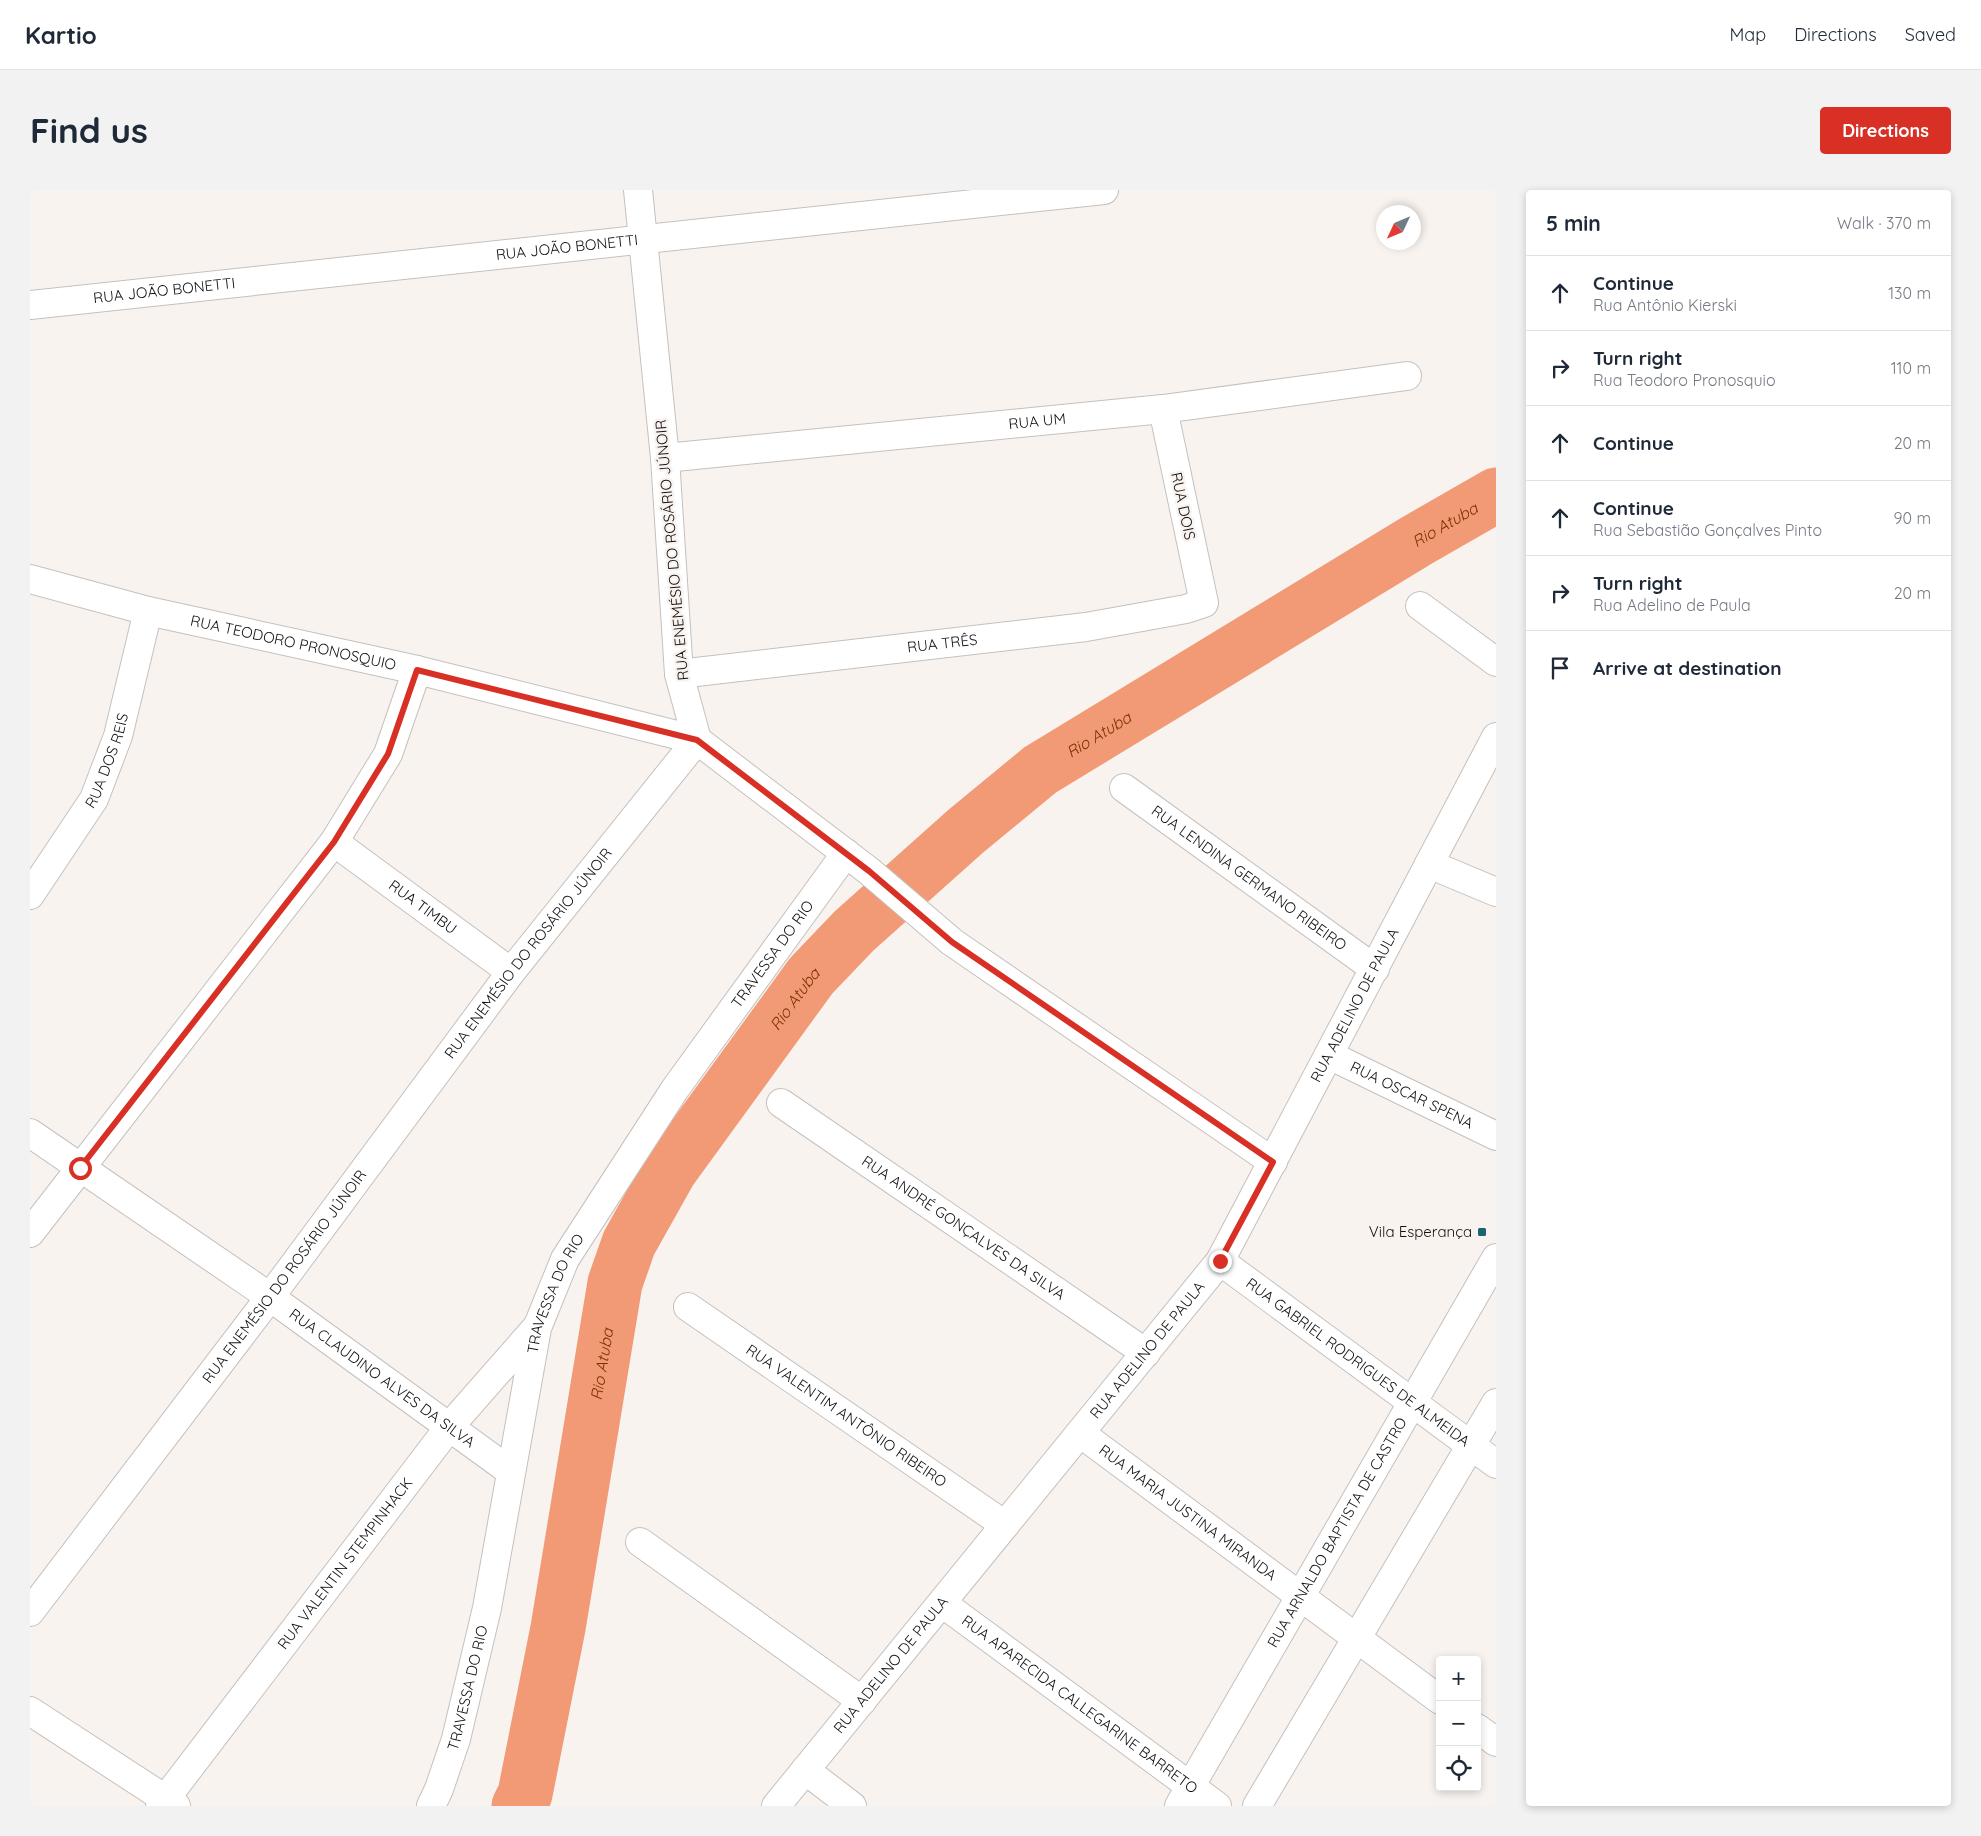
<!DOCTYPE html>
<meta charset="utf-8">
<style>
:root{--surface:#fff;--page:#f2f2f3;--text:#1f2937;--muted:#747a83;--line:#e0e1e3;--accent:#d93025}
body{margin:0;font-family:Quicksand,sans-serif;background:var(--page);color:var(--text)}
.controls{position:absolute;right:15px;bottom:15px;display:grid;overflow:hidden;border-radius:5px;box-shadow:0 2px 8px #0003}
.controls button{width:45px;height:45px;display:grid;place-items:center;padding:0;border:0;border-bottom:1px solid var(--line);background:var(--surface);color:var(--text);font:25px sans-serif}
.compass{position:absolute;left:1346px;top:15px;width:45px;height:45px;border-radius:50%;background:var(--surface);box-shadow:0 2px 8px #0003;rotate:226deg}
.stop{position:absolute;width:15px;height:15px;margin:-11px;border:4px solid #d93025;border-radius:50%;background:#fff}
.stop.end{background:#d93025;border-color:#fff;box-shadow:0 1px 5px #0008}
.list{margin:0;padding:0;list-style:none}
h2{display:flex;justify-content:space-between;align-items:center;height:65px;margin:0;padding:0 20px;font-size:21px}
h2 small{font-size:16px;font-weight:400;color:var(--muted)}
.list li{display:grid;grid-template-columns:32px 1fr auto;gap:15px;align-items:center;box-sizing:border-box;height:75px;padding:0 20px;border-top:1px solid var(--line)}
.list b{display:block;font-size:19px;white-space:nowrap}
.list p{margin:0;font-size:16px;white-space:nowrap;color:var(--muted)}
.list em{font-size:16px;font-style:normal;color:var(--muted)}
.icon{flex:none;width:28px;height:28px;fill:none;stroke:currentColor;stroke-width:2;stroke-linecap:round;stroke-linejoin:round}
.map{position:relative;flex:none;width:1466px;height:1616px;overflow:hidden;border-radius:5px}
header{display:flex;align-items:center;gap:30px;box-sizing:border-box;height:70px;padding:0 25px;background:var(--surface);border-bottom:1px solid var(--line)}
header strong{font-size:24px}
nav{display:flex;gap:28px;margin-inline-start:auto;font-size:18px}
.intro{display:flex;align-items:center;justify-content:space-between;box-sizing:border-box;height:120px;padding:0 30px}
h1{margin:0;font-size:35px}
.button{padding:12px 22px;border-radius:5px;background:var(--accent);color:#fff;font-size:18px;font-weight:700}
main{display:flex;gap:30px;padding:0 30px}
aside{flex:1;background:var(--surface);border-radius:5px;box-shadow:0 2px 8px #0003}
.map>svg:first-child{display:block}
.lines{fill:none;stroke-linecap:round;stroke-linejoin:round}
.river{stroke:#f19a75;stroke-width:55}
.street-casing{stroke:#c6c0bd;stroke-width:30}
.secondary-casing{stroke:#c6c0bd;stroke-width:30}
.street{stroke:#fff;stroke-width:28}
.secondary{stroke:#fff;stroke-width:28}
.route{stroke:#d93025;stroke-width:6}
.poi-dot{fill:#1a6471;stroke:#f9f3f0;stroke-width:2}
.labels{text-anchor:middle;stroke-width:5;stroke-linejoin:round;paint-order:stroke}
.street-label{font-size:15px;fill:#131110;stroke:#f9f3f0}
.poi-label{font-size:15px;fill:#131110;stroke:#f9f3f0;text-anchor:end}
.water-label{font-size:16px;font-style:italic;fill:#7d3004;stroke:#f9f3f0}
</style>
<header>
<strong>Kartio</strong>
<nav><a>Map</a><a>Directions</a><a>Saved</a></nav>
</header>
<div class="intro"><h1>Find us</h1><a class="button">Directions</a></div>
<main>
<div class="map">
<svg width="1466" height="1616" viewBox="0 0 1466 1616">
<rect width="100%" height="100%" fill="#f9f3f0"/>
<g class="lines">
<path class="river" id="s1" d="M489,1616l6,-12 33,-166 57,-345 14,-40 41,-73 141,-194 43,-45 112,-100 74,-61 376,-229 80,-46"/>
<defs>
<g id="street">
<path id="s2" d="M0,115l1074,-115"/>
<path id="s3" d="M635,268l498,-49 244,-33"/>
<path id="s4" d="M0,389l118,32 269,59 280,70 172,131 83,71 321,220"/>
<polyline points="1390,416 1466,472"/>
<path id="s5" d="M649,484l407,-47 100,-18 18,-6 -41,-194"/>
<path id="s6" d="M1094,598l251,181"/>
<path id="s7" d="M304,652l177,130"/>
<polyline points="1399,674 1466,702"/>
<path id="s8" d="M0,705l64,-96 24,-63 30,-125"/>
<path id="s9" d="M1299,865l167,81"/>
<path id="s10" d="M751,913l365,250"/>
<path id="s11" d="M0,943l240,164 240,174"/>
<polyline points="0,1043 304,652 358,564 387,480"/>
<path id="s12" d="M1190,1071l276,203"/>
<path id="s13" d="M658,1117l317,218"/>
<path id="s14" d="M1050,1243l360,267"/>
<polyline points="610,1352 832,1511"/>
<path id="s15" d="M912,1413l275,203"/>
<path id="s16" d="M0,1422l240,-315 241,-325 186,-232 -18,-66 -14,-216 -27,-268"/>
<polyline points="1447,1538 1466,1552"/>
<polyline points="775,1580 822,1616"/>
<path id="s17" d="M130,1616l290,-380 86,-98"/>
<path id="s18" d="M401,1616l8,-17 17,-50 31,-131 50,-280 28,-69 110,-170 171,-236"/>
<path id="s19" d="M746,1616l444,-545 276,-524"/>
<path id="s20" d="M1149,1616l317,-548"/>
<polyline points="1227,1616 1466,1213"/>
</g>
<polyline id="secondary" points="0,1521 146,1616"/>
</defs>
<use href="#street" class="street-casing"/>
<use href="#secondary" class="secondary-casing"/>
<use href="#street" class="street"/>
<use href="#secondary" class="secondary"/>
</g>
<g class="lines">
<polyline class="route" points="50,978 304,652 358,564 387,480 667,550 839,681 922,752 1243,972 1190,1071"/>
</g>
<rect class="poi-dot" x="1447" y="1037" width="10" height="10" rx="2.5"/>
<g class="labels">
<g class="street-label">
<text dy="5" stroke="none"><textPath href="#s2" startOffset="540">RUA JOÃO BONETTI</textPath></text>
<text dy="5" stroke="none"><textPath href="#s2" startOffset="135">RUA JOÃO BONETTI</textPath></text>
<text dy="5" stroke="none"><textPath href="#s3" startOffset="374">RUA UM</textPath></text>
<text transform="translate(1153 316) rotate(78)" y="5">RUA DOIS</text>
<text transform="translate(642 360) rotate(-95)" y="5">RUA ENEMÉSIO DO ROSÁRIO JÚNOIR</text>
<text dy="5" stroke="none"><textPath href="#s4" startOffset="271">RUA TEODORO PRONOSQUIO</textPath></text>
<text dy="5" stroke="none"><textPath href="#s5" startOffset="265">RUA TRÊS</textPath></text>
<text dy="5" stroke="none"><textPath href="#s8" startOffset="156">RUA DOS REIS</textPath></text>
<text dy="5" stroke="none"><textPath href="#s6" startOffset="154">RUA LENDINA GERMANO RIBEIRO</textPath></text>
<text dy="5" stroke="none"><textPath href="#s7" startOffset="110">RUA TIMBU</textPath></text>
<text dy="5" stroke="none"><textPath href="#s16" startOffset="826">RUA ENEMÉSIO DO ROSÁRIO JÚNOIR</textPath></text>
<text dy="5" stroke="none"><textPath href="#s18" startOffset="934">TRAVESSA DO RIO</textPath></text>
<text dy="5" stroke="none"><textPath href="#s19" startOffset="992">RUA ADELINO DE PAULA</textPath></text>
<text dy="5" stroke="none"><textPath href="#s9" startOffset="92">RUA OSCAR SPENA</textPath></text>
<text dy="5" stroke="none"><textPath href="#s10" startOffset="221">RUA ANDRÉ GONÇALVES DA SILVA</textPath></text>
<text dy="5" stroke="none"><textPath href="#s16" startOffset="421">RUA ENEMÉSIO DO ROSÁRIO JÚNOIR</textPath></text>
<text dy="5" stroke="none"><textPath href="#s18" startOffset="529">TRAVESSA DO RIO</textPath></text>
<text dy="5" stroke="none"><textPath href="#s19" startOffset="588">RUA ADELINO DE PAULA</textPath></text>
<text dy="5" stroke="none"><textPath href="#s12" startOffset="171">RUA GABRIEL RODRIGUES DE ALMEIDA</textPath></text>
<text dy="5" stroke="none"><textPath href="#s11" startOffset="429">RUA CLAUDINO ALVES DA SILVA</textPath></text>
<text dy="5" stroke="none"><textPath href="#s13" startOffset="192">RUA VALENTIM ANTÔNIO RIBEIRO</textPath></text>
<text dy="5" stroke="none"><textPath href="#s14" startOffset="134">RUA MARIA JUSTINA MIRANDA</textPath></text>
<text dy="5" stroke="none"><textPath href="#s20" startOffset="316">RUA ARNALDO BAPTISTA DE CASTRO</textPath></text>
<text dy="5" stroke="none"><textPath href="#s17" startOffset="305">RUA VALENTIN STEMPINHACK</textPath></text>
<text dy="5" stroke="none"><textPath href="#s19" startOffset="182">RUA ADELINO DE PAULA</textPath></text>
<text dy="5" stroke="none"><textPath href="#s18" startOffset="124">TRAVESSA DO RIO</textPath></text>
<text dy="5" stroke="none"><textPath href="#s15" startOffset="171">RUA APARECIDA CALLEGARINE BARRETO</textPath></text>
</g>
<g class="poi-label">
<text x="1442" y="1047">Vila Esperança</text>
</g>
<g class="water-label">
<text dy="6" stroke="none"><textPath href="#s1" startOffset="1680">Rio Atuba</textPath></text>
<text dy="6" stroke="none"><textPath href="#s1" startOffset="1275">Rio Atuba</textPath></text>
<text dy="6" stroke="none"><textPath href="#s1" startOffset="870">Rio Atuba</textPath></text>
<text dy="6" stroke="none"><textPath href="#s1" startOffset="450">Rio Atuba</textPath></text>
</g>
</g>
</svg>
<div class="controls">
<button>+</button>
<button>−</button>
<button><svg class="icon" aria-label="locate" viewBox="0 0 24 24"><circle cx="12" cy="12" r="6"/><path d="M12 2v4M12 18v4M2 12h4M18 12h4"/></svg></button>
</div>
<svg class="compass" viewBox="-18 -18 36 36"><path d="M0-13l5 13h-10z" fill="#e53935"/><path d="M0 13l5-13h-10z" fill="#747a83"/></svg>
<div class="stop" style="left:50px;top:978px"></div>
<div class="stop end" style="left:1190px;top:1071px"></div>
</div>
<aside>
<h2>5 min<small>Walk · 370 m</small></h2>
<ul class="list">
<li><svg class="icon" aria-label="ahead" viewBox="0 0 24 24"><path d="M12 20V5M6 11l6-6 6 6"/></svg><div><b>Continue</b><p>Rua Antônio Kierski</p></div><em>130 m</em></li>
<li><svg class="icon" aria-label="right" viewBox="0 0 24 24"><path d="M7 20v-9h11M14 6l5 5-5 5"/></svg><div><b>Turn right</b><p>Rua Teodoro Pronosquio</p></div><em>110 m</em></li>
<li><svg class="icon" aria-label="ahead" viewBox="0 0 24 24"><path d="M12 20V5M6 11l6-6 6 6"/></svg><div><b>Continue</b></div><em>20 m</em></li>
<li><svg class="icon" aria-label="ahead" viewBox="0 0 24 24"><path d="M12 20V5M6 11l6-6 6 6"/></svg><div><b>Continue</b><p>Rua Sebastião Gonçalves Pinto</p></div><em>90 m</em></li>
<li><svg class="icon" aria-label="right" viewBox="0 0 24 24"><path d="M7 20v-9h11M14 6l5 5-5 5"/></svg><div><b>Turn right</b><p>Rua Adelino de Paula</p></div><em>20 m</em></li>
<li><svg class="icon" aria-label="arrive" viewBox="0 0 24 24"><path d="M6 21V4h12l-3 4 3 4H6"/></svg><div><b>Arrive at destination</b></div></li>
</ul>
</aside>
</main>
